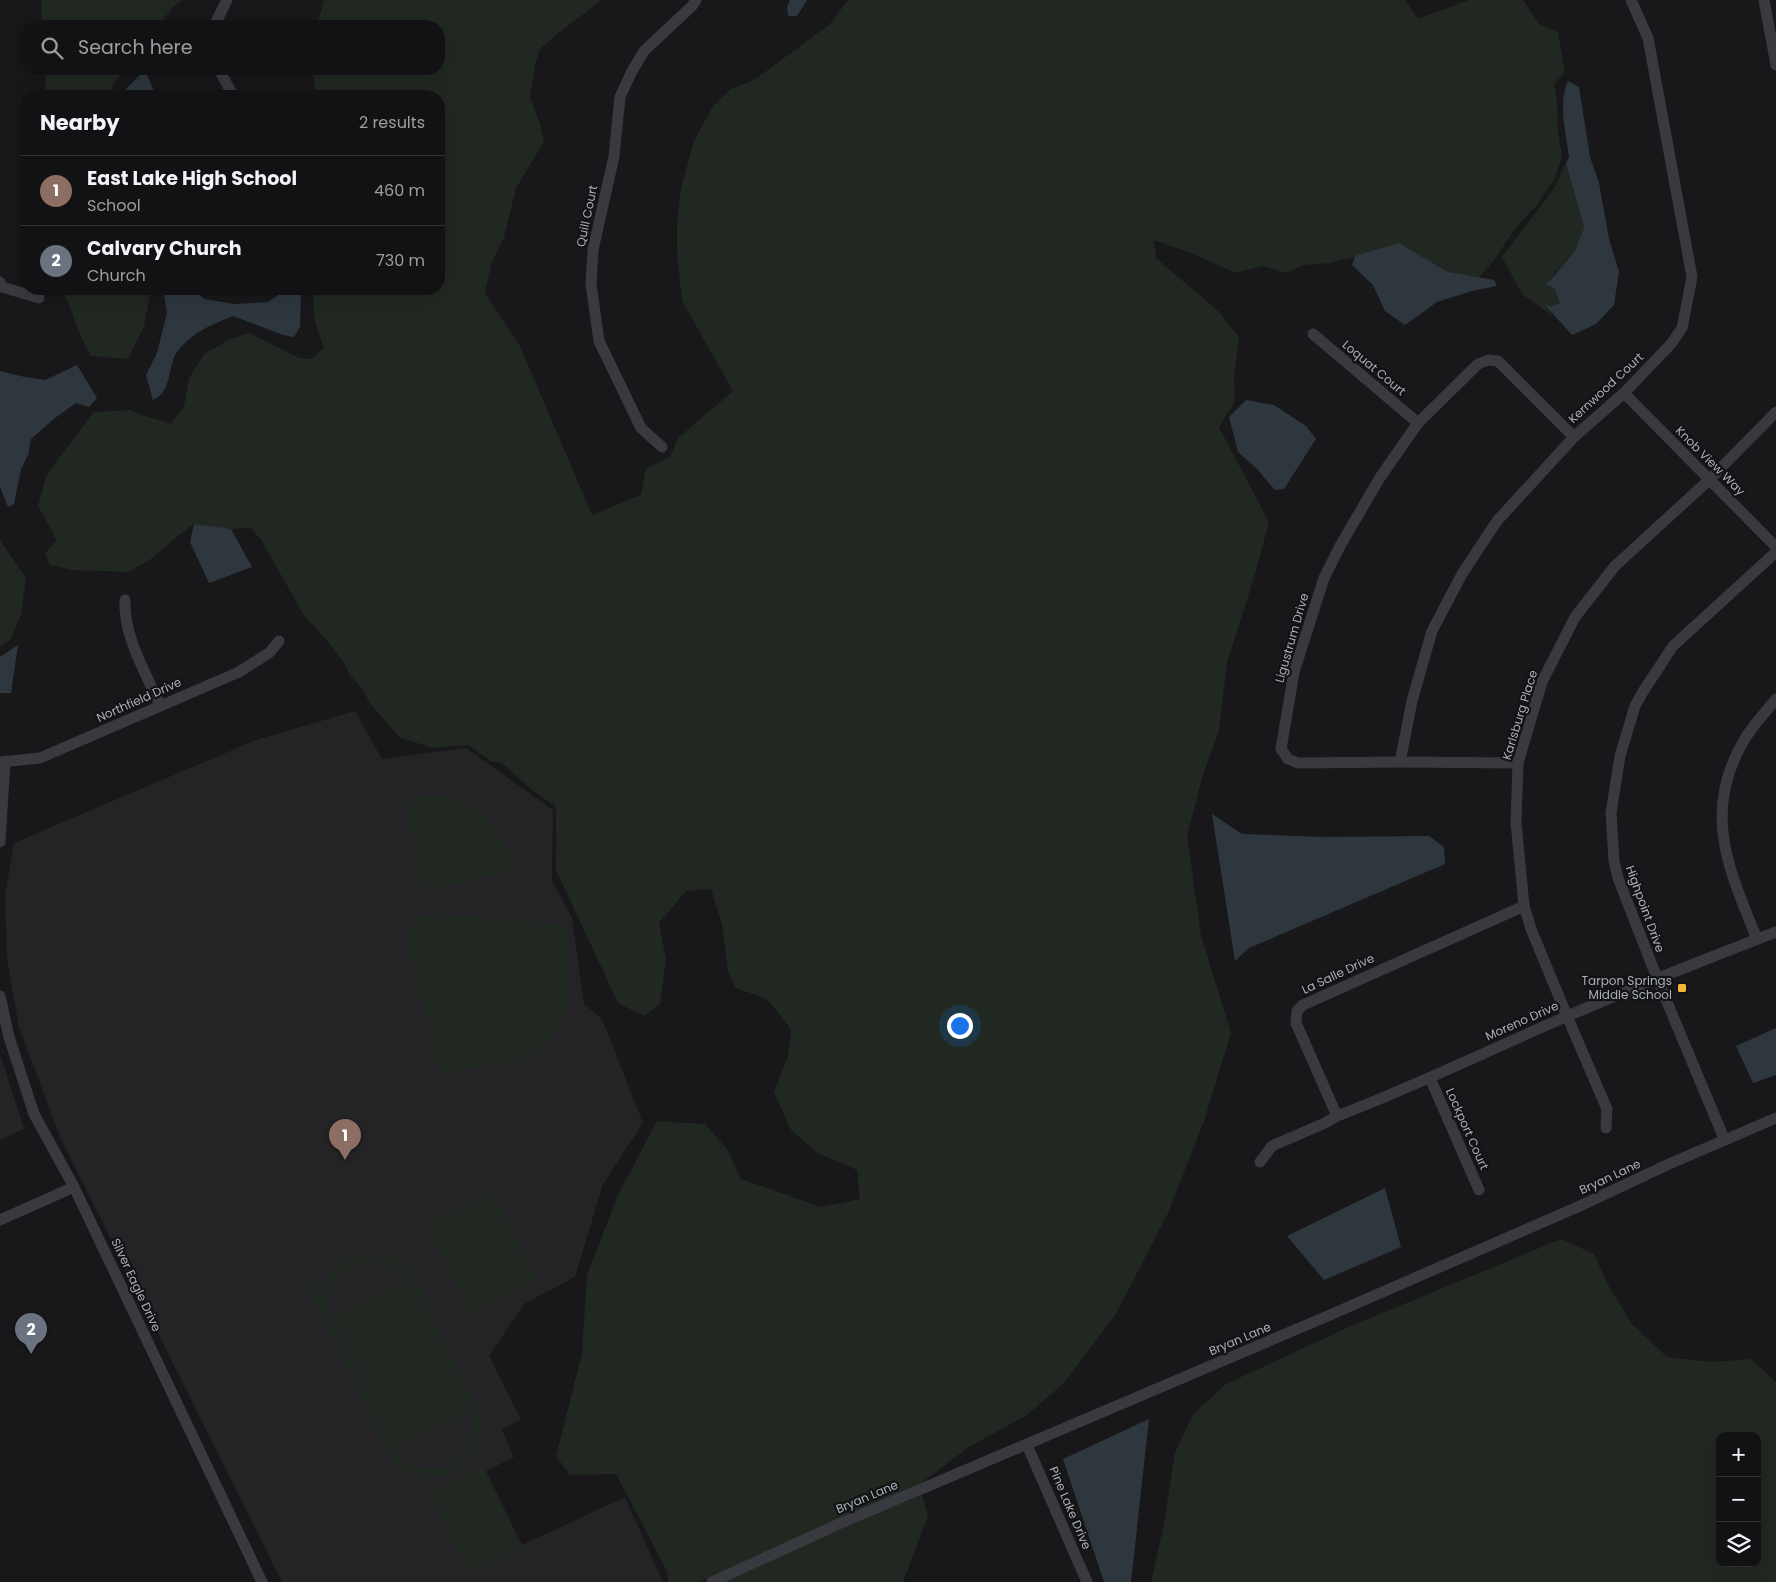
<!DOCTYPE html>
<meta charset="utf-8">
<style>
:root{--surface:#121214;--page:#1b1b1d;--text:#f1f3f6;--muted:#9c9ea0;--line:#313234;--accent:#db2777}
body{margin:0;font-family:Poppins,sans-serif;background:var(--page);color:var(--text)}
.controls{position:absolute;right:15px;bottom:15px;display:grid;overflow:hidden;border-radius:10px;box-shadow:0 5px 20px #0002}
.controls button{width:45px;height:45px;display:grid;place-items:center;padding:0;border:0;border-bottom:1px solid var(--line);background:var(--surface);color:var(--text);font:25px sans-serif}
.you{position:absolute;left:959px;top:1025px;width:18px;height:18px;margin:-12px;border:4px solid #fff;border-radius:50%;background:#1a73e8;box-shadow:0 0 0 8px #1a73e833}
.badge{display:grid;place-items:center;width:32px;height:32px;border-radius:50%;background:var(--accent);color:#fff;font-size:16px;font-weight:700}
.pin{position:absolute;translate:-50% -41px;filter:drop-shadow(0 1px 2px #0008)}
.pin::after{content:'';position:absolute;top:26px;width:18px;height:15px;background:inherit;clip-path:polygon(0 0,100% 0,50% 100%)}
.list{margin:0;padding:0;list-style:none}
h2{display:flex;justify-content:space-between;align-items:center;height:65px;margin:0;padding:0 20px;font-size:21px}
h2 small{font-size:16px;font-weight:400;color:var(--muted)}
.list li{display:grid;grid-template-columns:32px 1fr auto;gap:15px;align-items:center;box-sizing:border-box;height:70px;padding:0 20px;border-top:1px solid var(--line)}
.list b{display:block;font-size:19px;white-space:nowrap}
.list p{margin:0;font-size:16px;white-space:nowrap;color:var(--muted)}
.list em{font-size:16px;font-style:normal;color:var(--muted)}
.icon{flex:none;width:28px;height:28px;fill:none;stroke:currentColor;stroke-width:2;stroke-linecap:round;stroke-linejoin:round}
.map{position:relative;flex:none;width:1776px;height:1582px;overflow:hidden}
.search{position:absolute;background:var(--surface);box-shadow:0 5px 20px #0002;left:20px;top:20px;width:425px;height:55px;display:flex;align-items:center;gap:12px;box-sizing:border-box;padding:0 18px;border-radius:20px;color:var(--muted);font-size:19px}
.panel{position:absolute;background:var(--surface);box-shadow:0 5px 20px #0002;left:20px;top:90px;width:425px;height:205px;border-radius:20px}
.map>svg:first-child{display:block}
.built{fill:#242427}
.green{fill:#202821;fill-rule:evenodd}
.water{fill:#2e373e}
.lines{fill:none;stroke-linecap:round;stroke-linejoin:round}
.minor{stroke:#393a3f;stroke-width:11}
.poi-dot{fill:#f2b638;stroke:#131315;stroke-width:2}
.labels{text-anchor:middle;stroke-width:4.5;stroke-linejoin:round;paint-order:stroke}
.street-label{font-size:12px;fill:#aaafba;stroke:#131315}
.poi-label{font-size:12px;fill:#aaafba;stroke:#131315;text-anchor:end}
</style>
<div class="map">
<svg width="1776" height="1582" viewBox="0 0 1776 1582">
<rect width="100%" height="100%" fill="#18181a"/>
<g class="built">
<polygon points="355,711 382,759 466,748 553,810 552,880 572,918 584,1004 602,1019 643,1123 603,1184 575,1277 524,1304 489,1356 521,1420 502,1429 514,1457 486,1471 522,1545 625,1497 663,1582 282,1582 60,1137 19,1027 7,958 5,897 14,843 256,740"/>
<polygon points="0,1054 24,1129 0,1140"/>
</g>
<g class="green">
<polygon points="41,0 182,0 173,7 158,26 42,26"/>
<path d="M324,0h278l-46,35 -16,14 -4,12 -6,36 10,27 4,18 -28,46 -12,49 -12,24 -7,32 36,55 71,167 49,-20 5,-26 24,-12 8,-19 55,-47 -51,-90 -5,-48v-32l4,-33 13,-47 19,-35 19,-18 21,-7 77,-57 18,-24h557l13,19 51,-19h54l16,24 19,8 7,40 -11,12 3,18 1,29 4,25 -7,22 -19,28 -19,20 -23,34 -15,18 -31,-6 -49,-29 -45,14 -25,6 -26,2 -17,8 -23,-7 -28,7 -44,-20 -37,-13 2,18 62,53 21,26 -5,40 1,24 -16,26 50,95 -15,56 -27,84 -8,68 -17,48 -15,58 14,99 30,98 -27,88 -36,92 -52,101 -52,69 -37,32 -58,32 -49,37 -220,98h-32l-1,-11 -51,-97 -46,1 -14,-19 26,-103 5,-78 31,-80 39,-74 48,3 22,25 14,30 80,28 39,-8 -3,-29 -40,-17 -26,-23 -17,-38 14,-36 3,-27 -24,-30 -31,-11 -8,-16 -6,-48 -11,-35 -25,2 -27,32 7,37 -6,44 -16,12 -26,-13 -62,-133v-59l-1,-5 -23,-16 -30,-27 -11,-2 -23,-16 -34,3 -34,-10 -28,-32 -12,-20 -11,-12 -5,-11 -15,-20 -26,-29 -41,-73 -11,-13 -23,1 -34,-5 -19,14 -24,21 -22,13 -56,-2 -23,-5 -5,-12 12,-13 -19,-34 8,-29 6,-10 42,-55 37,-2 11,5 29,9 13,-18 5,-28 15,-24 27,-15 18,-6 50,25 13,1 12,-11c-9,-23 -12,-34 -10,-59h125v-193h-123l-4,-27h127v-43h-122z"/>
<polygon points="45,69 125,69 113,84 109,96 46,96"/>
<polygon points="1566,163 1584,227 1575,251 1555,273 1547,285 1554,288 1560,303 1551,306 1544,304 1553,316 1522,294 1502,257 1555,187"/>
<path d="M62,289h89l-7,37 -16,33 -37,-3c-13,-21 -18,-45 -29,-67z"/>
<polygon points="0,540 26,578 21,614 10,640 0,647"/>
<polygon points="431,796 451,798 473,808 489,820 504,840 513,870 431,890 419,882 404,799"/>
<polygon points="440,914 567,925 570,991 567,1010 553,1036 534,1054 515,1061 440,1073 407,944 407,927 418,917"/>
<polygon points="494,1193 537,1282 469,1314 427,1224"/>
<path d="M1561,1239l33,15 13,29 24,40 36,34 44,5 40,-3 25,23v200h-625l12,-53 12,-76 18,-39 33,-30 125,-58zM1720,1436h37v127h-37z"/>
<path d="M365,1253c20,-1 35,6 49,22l65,137c12,57 -55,90 -91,44l-84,-175 7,-4 9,19c7,-24 21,-38 45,-43zM366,1261c17,-1 30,5 41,19l64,134c10,48 -45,75 -76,37l-65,-135c-6,-27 9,-49 36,-55z"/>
<polygon points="404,1282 467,1414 397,1447 335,1315"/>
<polygon points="484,1468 521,1547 468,1573 430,1494"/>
<polygon points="922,1495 928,1516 903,1582 724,1582 841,1529"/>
</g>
<g class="water">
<polygon points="790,0 807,0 797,16 788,16 787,7"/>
<polygon points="145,70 156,96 122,96 122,93"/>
<path d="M1568,81l11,6 11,70 9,26 10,56 10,33 -5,33 -18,19 -24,11 -28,-31 7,2 9,-3 -6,-15 -8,-3 29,-34 9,-24 -18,-64 3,-6c-3,-21 -11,-56 -1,-76z"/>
<polygon points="1399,243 1448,272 1494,280 1497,286 1472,291 1437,302 1405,325 1385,311 1373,285 1352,265 1355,256"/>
<path d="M163,289h31l10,10 31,5 33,-2 20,-13h13l-1,38 -6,10 -11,-2 -50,-19c-24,10 -39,15 -56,36 -10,14 -4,39 -24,48l-7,-25 11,-22 10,-40z"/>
<polygon points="77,365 97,398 89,407 76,403 55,418 31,439 28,455 21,469 14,504 8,507 0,487 0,371 20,376 45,380"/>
<polygon points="1246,400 1274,405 1306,426 1316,439 1284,489 1275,490 1257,469 1238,452 1229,417"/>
<polygon points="194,524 231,529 252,567 209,583 190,542"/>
<polygon points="18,645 11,693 0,693 0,657"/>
<polygon points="1212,814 1242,834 1324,837 1429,836 1444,847 1445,864 1249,948 1235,961"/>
<polygon points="1776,1028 1776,1075 1753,1083 1736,1046"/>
<polygon points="1385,1188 1401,1247 1324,1280 1287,1236"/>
<polygon points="1149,1419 1131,1582 1104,1582 1063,1459"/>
</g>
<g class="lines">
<g class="minor">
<polyline points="1764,0 1776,65"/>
<polyline points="214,26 227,0"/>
<polyline points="219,69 233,96"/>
<polyline points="0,282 2,287 39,298"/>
<polyline points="1313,334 1418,423"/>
<polyline points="1624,393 1776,547"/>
<polyline points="662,447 641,428 599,341 591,284 593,250 614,156 620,97 631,73 644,51 692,6 696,0"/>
<path d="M125,600c-2,36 21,73 35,105"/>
<polyline points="0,762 40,758 98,733 239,672 269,653 279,641"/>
<polyline points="1400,762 1412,701 1432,631 1462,574 1497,521 1574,437 1624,393 1671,344 1682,328 1692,277 1648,38 1631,0"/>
<polyline points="1518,763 1400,762 1298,763 1288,759 1281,749 1294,672 1324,578 1340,546 1379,479 1418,423 1478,364 1488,360 1498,361 1574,437"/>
<polyline points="0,842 5,762"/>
<path d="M1757,939c-28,-69 -55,-126 -14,-197 8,-15 22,-29 33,-43"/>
<polyline points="0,996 9,1037 34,1114 74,1187 262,1582"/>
<polyline points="1430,1078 1479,1190"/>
<polyline points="1337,1116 1296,1023 1297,1011 1303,1005 1524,906"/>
<polyline points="1606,1128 1607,1109 1567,1016 1531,929 1524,906 1516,822 1518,763 1542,682 1575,617 1615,566 1709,480 1776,412"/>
<polyline points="1726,1139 1723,1136 1657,978 1618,878 1614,861 1611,813 1620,756 1635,706 1644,690 1673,646 1776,552"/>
<path d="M1260,1162l12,-16 53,-23 12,-7c79,-30 154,-67 231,-100 68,-30 138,-57 208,-84"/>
<polyline points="0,1220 74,1187"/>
<polyline points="1027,1445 1087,1582"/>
<polyline points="712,1582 839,1524 1330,1315 1582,1205 1669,1164 1776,1118"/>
</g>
</g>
<rect class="poi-dot" x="1677" y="983" width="10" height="10" rx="2.5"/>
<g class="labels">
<g class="street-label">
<text transform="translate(587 216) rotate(-78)" y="4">Quill Court</text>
<text transform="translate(1374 368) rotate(40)" y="4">Loquat Court</text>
<text transform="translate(1606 388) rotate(-43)" y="4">Kernwood Court</text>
<text transform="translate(1710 461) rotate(45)" y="4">Knob View Way</text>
<text transform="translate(1292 638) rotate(-74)" y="4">Ligustrum Drive</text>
<text transform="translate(139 700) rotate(-24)" y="4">Northfield Drive</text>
<text transform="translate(1520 715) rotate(-73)" y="4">Karlsburg Place</text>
<text transform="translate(1645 909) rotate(70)" y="4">Highpoint Drive</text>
<text transform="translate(1338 974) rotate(-25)" y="4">La Salle Drive</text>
<text transform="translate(1522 1021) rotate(-24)" y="4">Moreno Drive</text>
<text transform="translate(1467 1129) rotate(66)" y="4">Lockport Court</text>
<text transform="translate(1610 1177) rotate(-25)" y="4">Bryan Lane</text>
<text transform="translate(136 1285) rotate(65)" y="4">Silver Eagle Drive</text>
<text transform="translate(1240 1339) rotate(-23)" y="4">Bryan Lane</text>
<text transform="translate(867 1497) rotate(-23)" y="4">Bryan Lane</text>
<text transform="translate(1070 1508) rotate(67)" y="4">Pine Lake Drive</text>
</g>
<g class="poi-label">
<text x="1672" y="985">Tarpon Springs<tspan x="1672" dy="14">Middle School</tspan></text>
</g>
</g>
</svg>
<div class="controls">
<button>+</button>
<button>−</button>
<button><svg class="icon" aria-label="layers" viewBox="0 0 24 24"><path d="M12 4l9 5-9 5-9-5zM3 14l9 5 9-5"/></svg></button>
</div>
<div class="you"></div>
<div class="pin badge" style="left:345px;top:1160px;background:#8d6e63">1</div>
<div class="pin badge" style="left:31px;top:1354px;background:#6b7280">2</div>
<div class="search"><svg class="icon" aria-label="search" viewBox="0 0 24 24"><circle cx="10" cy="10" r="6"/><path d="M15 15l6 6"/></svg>Search here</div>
<section class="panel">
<h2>Nearby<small>2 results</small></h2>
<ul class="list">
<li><span class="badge" style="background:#8d6e63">1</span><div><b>East Lake High School</b><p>School</p></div><em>460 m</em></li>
<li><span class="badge" style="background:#6b7280">2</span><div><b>Calvary Church</b><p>Church</p></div><em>730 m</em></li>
</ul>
</section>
</div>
